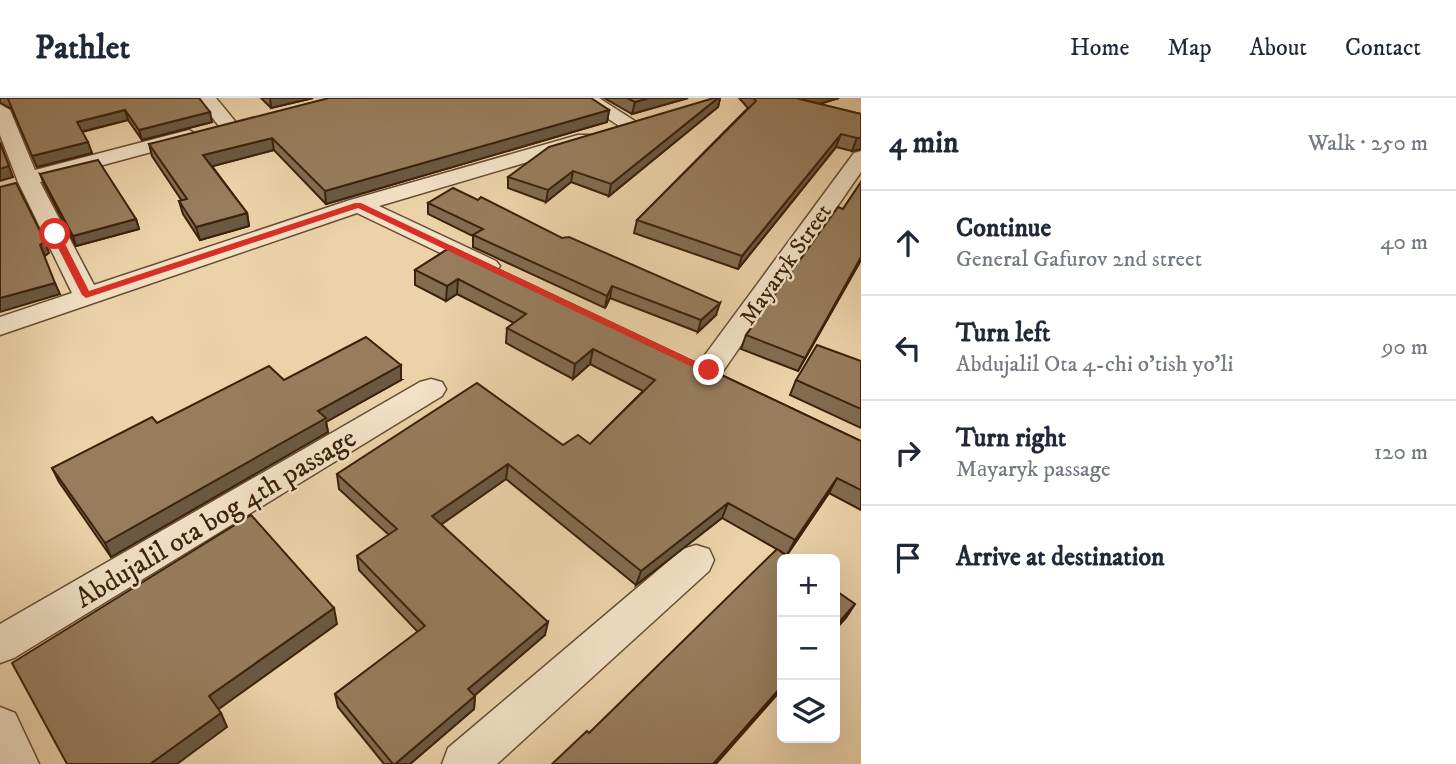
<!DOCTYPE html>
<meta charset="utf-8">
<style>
:root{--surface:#fff;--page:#f2f2f3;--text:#1f2937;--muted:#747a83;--line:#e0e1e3}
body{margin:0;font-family:"IM FELL DW Pica",serif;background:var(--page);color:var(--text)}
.controls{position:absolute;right:21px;bottom:21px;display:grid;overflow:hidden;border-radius:10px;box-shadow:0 7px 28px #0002}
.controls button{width:63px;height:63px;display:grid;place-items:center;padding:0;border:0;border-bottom:2px solid var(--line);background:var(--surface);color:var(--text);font:35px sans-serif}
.stop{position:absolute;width:21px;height:21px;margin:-16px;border:5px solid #d93025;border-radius:50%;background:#fff}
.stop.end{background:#d93025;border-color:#fff;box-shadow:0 2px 7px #0008}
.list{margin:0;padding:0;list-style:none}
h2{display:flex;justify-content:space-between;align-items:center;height:91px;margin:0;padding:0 28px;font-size:30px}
h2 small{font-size:23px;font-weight:400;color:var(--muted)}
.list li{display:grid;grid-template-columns:46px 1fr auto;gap:21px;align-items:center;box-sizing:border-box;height:105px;padding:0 28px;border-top:2px solid var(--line)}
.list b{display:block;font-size:26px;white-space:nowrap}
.list p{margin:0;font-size:23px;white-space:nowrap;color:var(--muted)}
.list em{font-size:23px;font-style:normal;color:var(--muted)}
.icon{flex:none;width:38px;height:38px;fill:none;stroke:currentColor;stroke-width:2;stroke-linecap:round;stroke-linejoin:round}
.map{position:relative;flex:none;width:861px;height:666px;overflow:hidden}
header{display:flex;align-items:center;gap:42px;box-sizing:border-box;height:98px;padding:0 35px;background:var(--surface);border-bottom:2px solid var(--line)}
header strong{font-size:33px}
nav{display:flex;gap:38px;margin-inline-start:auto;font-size:24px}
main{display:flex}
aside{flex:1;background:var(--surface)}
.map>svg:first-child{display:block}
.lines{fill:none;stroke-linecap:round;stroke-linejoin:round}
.street-casing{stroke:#684d32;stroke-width:3}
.street{fill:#f2e2c7;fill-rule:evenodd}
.wall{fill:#826c50;stroke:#3c210b;stroke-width:2}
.shaded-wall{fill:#6a5841;stroke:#3c210b;stroke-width:2}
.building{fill:#977d5d;stroke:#3c210b;stroke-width:2}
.route{fill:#d93025}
.labels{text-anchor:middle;stroke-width:5;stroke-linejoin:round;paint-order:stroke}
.far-street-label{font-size:23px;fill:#3c210b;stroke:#f2e2c7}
.street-label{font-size:28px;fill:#3c210b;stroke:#f2e2c7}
</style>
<header>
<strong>Pathlet</strong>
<nav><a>Home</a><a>Map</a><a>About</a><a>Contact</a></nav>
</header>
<main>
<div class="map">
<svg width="861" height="666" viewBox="0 0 861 666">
<rect width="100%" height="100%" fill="#ebd2a9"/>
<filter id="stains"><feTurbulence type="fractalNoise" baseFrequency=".00286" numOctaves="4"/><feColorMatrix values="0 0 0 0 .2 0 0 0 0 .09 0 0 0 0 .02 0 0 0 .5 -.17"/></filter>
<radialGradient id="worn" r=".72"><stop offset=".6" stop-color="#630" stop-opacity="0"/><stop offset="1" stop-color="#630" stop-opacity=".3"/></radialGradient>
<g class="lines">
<defs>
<g id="street">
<polygon points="197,0 216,0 239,28 236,32 222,32"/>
<polygon points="576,0 599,0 641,27 638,31 624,31"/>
<polygon points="0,6 10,12 35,72 189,32 199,38 196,42 40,84 94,187 350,102 578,37 592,37 595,41 592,45 379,108 496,163 500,168 496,173 478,173 357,115 0,237 0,219 72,195 18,84 0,37"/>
<polygon points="861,53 861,74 719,279 709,282 699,279 694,272 699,265 854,55"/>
<polygon points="431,281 442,284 446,291 442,298 14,560 0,565 0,526 420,284"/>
<polygon points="696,447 709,451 714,462 709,473 497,666 442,666 448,650 683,451"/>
<polygon points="0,609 15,615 39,666 0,666"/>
</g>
</defs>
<use href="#street" class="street-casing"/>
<use href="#street" class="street"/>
</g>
<g class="wall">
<polygon points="0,0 199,0 212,24 142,42 128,22 82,34 92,55 37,69 12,11 0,5"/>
<polygon points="261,0 313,0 271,10"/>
<polygon points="604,0 688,0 632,16"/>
<polygon points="714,0 720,0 718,9 609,98 571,84 546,104 508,90 508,79"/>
<polygon points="739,0 839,0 819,6 861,16 861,51 852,53 836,49 738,171 634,135 637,122 748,10"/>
<polygon points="609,12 607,24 326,106 274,52 212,68 247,115 249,128 200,142 183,116 179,103 182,103 152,58 149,46"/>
<polygon points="40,76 136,121 139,131 76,148 44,86"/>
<polygon points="861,84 861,162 798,273 741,251 746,237 843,111"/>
<polygon points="428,105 716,217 698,234 610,200 605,210 473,149 473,138 428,116"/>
<polygon points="451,149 861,343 861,412 829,395 787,457 722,420 636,487 506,381 441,426 545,537 475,597 474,611 410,666 384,666 338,609 335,596 418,534 359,472 357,458 389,437 339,391 337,376 563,347 590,346 643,293 590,266 573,281 506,245 507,230 514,225 457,196 446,203 415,187 415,172"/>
<polygon points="861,263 861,330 790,297 796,282"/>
<polygon points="284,282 401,282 326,324 328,334 111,459 59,384 52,370 157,325"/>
</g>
<g class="shaded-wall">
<polygon points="270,0 313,0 271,10"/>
<polygon points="649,0 688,0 632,16 635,4"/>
<polygon points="718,0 720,0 718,9 609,98 611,86"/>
<polygon points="803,0 839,0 796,13 800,1"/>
<polygon points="125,12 128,22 80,34 77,24"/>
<polygon points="609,12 607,24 326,106 325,93"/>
<polygon points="210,14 212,24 142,42 139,32"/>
<polygon points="841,36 836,49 738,171 742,158"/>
<polygon points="272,40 274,52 206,70 203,57"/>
<polygon points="857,40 861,40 861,51 852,53"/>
<polygon points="0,44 13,79 0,83"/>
<polygon points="88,44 92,55 37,69 32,58"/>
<polygon points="573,73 571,84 546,104 548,92"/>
<polygon points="247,115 249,128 200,142 196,129"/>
<polygon points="136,121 139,131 76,148 73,138"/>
<polygon points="45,143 49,155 45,158 40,147"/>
<polygon points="861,159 861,162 798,273 805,260"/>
<polygon points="458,181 457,196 446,203 447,188"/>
<polygon points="55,185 60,196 0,214 0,200"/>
<polygon points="612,188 610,200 605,210 607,198"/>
<polygon points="720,205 716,217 698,234 701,222"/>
<polygon points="593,251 590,266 573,281 575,266"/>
<polygon points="401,267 401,282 326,324 328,334 111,459 105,445 318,313"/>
<polygon points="508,366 506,381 432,433 432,418"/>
<polygon points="837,380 829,395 787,457 795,442"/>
<polygon points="728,405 722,420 636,487 641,473"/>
<polygon points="855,506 846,520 835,532 835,529"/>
<polygon points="334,510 337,526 216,613 209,598"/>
<polygon points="548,524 545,537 467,604 468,591"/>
<polygon points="782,588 782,591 716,666 713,666"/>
<polygon points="475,598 474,611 410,666 395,666"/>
<polygon points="221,615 227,629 177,666 150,666"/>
</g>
<g class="building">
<polygon points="7,0 199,0 210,14 139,32 125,12 77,24 88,44 32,58 8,1"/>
<polygon points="329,0 591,0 609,12 325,93 272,40 203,57 247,115 196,129 179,103 187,101 149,46"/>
<polygon points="627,0 649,0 635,4"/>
<polygon points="714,0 718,0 611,86 573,73 548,92 508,79 549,49"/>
<polygon points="753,0 803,0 800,1 861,16 861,40 857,40 841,36 742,158 637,122 756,3"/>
<polygon points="0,45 9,68 0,71"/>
<polygon points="98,62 136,121 73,138 40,76"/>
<polygon points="861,84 861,159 805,260 746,237 838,109 843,111"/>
<polygon points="16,85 45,143 40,147 55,185 0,200 0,89"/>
<polygon points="453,90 478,102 481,99 562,140 569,139 720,205 701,222 612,188 607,198 473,137 483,131 428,105"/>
<polygon points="451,149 861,343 861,392 837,380 795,442 728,405 641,473 508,366 432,418 548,524 468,591 475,598 395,666 393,666 335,596 425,528 357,458 397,431 337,376 477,285 563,347 578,337 590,346 655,282 593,251 575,266 507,230 526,216 458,181 447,188 415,172"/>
<polygon points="366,239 401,267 318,313 326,320 105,445 52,370 152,319 157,325 269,268 284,282"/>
<polygon points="817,247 861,263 861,311 796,282"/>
<polygon points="251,417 334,510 209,598 221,615 150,666 67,666 12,565"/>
<polygon points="777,451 791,461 782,461 782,588 713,666 552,666 587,633 589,635"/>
<polygon points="835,492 855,506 835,529"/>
</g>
<polygon class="route" points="355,105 361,105 714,272 705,275 358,110 86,200 82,197 51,136 55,133 60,136 89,193"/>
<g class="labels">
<g class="far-street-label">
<text transform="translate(785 166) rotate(-55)" y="8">Mayaryk Street</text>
</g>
<g class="street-label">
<text transform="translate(215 419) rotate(-31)" y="10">Abdujalil ota bog 4th passage</text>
</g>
</g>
<rect width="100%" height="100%" filter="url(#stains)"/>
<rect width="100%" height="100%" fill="url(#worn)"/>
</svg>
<div class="controls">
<button>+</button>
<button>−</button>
<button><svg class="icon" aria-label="layers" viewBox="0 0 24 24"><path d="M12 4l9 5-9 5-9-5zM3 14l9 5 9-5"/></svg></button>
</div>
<div class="stop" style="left:55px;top:136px"></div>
<div class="stop end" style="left:709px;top:272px"></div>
</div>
<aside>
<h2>4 min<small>Walk · 250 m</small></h2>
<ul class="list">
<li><svg class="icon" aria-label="ahead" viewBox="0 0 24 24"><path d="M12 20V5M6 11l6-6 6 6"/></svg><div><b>Continue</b><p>General Gafurov 2nd street</p></div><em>40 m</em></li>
<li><svg class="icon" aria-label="left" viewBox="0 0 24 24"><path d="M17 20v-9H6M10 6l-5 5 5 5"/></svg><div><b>Turn left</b><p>Abdujalil Ota 4-chi o'tish yo'li</p></div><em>90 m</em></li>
<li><svg class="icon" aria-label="right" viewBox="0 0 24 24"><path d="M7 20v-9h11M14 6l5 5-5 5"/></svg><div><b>Turn right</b><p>Mаyaryk passage</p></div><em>120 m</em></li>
<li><svg class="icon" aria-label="arrive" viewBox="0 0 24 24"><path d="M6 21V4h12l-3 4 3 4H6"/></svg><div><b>Arrive at destination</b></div></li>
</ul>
</aside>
</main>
